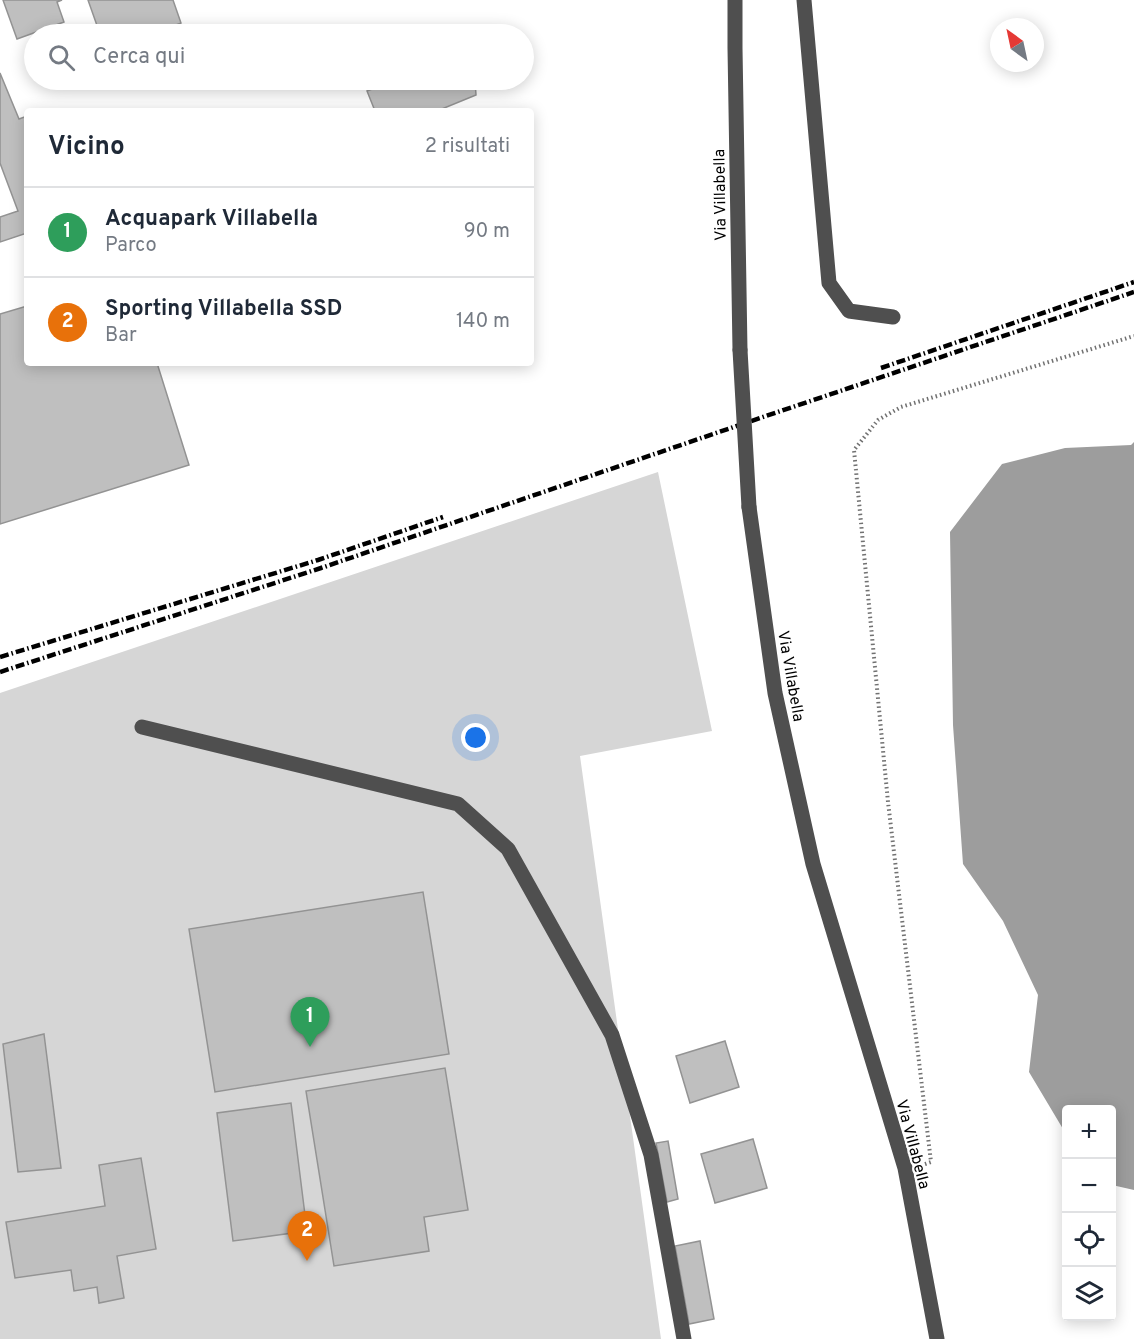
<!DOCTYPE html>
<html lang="it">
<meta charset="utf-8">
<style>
:root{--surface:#fff;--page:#f6f6f7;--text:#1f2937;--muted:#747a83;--line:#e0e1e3;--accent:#000}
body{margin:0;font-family:Overpass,sans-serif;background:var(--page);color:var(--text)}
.controls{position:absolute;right:18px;bottom:18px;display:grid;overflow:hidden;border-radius:6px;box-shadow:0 3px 15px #0003}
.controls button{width:54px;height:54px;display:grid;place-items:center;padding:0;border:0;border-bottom:2px solid var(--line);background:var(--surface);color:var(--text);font:30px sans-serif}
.compass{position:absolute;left:990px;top:18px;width:54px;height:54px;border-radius:50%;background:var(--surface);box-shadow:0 3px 15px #0003;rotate:327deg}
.you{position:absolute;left:476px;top:738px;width:21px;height:21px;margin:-15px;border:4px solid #fff;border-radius:50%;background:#1a73e8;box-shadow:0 0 0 9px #1a73e833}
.badge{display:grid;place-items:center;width:39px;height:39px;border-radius:50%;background:var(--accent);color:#fff;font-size:20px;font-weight:700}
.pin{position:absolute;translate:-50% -50px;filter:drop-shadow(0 2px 3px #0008)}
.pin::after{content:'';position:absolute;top:32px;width:21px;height:18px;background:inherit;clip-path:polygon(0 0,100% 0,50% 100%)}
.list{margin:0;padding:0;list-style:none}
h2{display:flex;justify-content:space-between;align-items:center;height:78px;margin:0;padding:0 24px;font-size:26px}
h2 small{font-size:20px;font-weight:400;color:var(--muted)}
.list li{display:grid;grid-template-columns:39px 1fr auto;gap:18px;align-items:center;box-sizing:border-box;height:90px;padding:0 24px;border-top:2px solid var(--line)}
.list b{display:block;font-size:22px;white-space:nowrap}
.list p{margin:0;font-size:20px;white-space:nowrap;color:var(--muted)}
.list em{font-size:20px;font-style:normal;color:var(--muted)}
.icon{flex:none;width:33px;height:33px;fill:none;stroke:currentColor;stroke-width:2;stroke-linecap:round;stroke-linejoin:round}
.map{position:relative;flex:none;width:1134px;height:1339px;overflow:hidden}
.search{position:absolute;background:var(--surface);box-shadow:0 3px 15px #0003;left:24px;top:24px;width:510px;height:66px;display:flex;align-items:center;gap:15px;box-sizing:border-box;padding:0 21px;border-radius:33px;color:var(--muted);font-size:22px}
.panel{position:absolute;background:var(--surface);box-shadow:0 3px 15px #0003;left:24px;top:108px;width:510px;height:258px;border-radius:6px}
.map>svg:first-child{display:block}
.green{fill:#d6d6d6}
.water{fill:#9d9d9d}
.building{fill:#bfbfbf;stroke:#939393;stroke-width:1.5}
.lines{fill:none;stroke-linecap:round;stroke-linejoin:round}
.path{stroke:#717171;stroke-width:4;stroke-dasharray:1.5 3;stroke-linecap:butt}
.minor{stroke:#4f4f4f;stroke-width:15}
.rail{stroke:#000;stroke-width:4.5;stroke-dasharray:9 3 1.5 3;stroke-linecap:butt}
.minor-bridge{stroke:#4f4f4f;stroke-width:15}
.labels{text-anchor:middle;stroke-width:4.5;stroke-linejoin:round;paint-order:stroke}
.street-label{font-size:16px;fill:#000;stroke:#fff}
</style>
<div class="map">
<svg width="1134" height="1339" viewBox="0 0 1134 1339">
<rect width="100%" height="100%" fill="#fff"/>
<polygon class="green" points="658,472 712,731 580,756 661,1339 0,1339 0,693"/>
<polygon class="water" points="1134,442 1134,1190 1112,1185 1112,1110 1066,1110 1066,1134 1029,1072 1038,995 1003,921 963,864 953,725 950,532 1002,464 1065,448 1131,445"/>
<g class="building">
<polygon points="3,0 62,0 57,2 64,22 17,39"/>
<polygon points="88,0 173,0 181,23 171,27 174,34 100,34"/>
<polygon points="0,73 19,119 27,116 27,233 0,242 0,217 18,211 0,163"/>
<polygon points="396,80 475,80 476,95 437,111 375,111 367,91"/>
<polygon points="27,306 27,363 157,363 189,465 0,524 0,314"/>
<polygon points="423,892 449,1054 215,1092 189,929"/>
<polygon points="44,1034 61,1168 18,1172 3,1044"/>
<polygon points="725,1041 739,1087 690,1103 676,1056"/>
<polygon points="445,1068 468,1210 424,1217 429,1251 334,1266 306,1091"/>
<polygon points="291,1103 307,1231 233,1241 217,1113"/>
<polygon points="753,1139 767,1188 715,1203 701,1154"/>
<polygon points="668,1141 678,1199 667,1202 656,1143"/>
<polygon points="141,1158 156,1249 117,1256 124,1298 99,1303 97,1287 74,1291 71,1270 15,1278 6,1222 105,1206 99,1165"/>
<polygon points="700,1241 714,1319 689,1324 675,1246"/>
</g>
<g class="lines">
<polyline class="path" points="925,1164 931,1162 888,802 854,450 878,420 901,407 1134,336"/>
<g class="minor">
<polyline points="735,0 735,48 740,350"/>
<polyline points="804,0 829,283 849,311 893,317"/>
<polyline points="749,507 775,693 813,864 905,1168 937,1339"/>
<polyline points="142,727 458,804 508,849 612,1035 651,1155 684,1339"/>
</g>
<g class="rail">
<polyline points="881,368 1134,282"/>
<polyline points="0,657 318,560 443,517"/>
<polyline points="0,672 321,568 760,418 1134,292"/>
</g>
<polyline class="minor-bridge" points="740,350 749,507"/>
</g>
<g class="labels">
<g class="street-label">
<text transform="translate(719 195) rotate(-91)" y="6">Via Villabella</text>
<text transform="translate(792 676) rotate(80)" y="6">Via Villabella</text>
<text transform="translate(914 1144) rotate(75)" y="6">Via Villabella</text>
</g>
</g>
</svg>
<div class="controls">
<button>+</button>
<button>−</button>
<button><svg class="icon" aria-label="locate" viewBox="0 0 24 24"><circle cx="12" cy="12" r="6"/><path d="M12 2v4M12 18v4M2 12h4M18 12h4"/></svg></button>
<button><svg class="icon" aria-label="layers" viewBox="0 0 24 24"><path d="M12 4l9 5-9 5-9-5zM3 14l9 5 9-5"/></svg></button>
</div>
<svg class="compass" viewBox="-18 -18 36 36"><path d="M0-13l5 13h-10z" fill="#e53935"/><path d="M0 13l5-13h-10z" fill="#747a83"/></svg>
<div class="you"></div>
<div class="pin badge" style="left:310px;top:1047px;background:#2e9e5b">1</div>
<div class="pin badge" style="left:307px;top:1261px;background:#e8710a">2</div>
<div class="search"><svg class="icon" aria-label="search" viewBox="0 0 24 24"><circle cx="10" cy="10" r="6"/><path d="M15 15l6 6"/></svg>Cerca qui</div>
<section class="panel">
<h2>Vicino<small>2 risultati</small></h2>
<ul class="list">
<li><span class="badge" style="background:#2e9e5b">1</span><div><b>Acquapark Villabella</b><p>Parco</p></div><em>90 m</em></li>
<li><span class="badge" style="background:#e8710a">2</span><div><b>Sporting Villabella SSD</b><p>Bar</p></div><em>140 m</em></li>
</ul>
</section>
</div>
